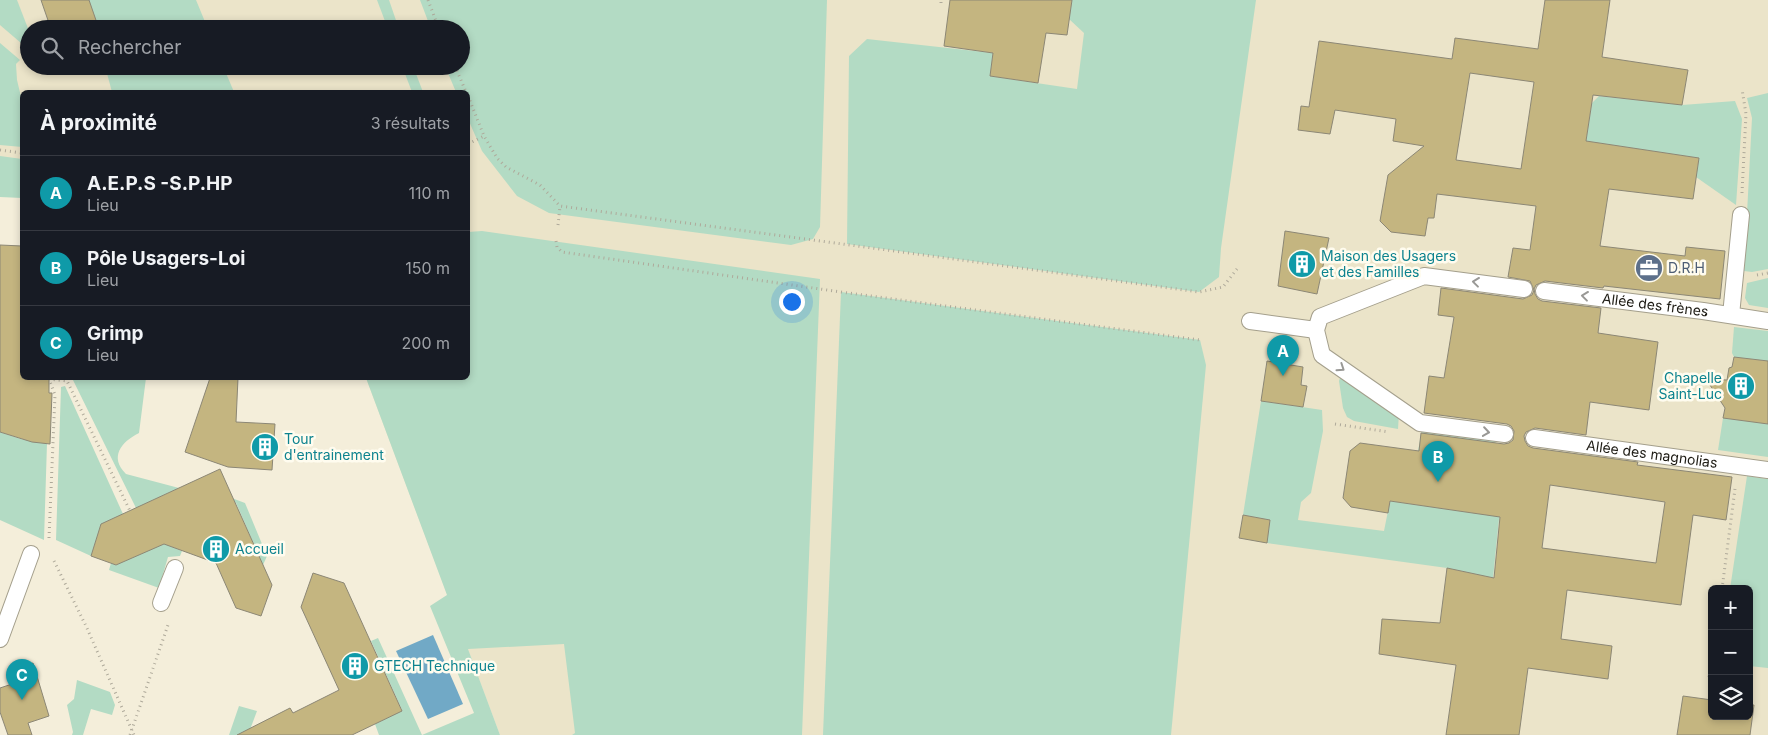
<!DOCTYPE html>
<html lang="fr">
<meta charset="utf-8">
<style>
:root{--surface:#171b24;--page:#20242c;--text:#f1f3f6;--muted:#9ea1a6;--line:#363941;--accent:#0f766e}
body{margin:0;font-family:Inter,sans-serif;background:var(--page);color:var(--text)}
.controls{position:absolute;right:15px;bottom:15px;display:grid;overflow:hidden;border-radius:8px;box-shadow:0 2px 8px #0003}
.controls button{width:45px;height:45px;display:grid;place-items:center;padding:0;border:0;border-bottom:1px solid var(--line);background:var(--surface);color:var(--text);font:25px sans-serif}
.you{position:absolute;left:791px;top:301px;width:18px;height:18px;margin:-12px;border:4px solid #fff;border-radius:50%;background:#1a73e8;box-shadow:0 0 0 8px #1a73e833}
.badge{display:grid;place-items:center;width:32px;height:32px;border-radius:50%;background:var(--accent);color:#fff;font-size:16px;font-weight:700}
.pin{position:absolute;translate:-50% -41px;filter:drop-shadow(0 1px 2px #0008)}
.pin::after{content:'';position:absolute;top:26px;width:18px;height:15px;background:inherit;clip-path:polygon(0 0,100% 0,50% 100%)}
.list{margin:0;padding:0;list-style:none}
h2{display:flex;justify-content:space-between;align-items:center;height:65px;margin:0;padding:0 20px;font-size:21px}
h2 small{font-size:16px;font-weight:400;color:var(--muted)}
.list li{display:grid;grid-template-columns:32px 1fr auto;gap:15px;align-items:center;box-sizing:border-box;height:75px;padding:0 20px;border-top:1px solid var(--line)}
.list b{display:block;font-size:19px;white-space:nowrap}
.list p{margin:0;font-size:16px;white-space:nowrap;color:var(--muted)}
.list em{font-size:16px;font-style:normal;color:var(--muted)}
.icon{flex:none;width:28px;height:28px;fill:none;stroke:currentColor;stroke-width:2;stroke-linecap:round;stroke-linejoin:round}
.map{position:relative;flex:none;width:1768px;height:735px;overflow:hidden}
.search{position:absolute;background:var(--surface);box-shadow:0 2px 8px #0003;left:20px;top:20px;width:450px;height:55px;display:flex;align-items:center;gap:12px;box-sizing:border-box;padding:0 18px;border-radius:28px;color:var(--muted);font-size:19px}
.panel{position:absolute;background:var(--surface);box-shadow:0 2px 8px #0003;left:20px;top:90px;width:450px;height:290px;border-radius:8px}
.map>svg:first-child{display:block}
.built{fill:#ebe4c9;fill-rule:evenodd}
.green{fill:#b3dbc4}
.water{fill:#71a9c6}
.building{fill:#c4b580;stroke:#8c8775;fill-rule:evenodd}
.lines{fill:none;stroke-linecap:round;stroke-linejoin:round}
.lane-casing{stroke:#a49f8c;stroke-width:18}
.path{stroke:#aea99a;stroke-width:3;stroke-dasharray:1 4;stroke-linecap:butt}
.lane{stroke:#fff;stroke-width:16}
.oneway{stroke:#999895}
.labels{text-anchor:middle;stroke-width:5;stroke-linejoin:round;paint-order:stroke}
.culture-label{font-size:14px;fill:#0d838f;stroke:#fffcef;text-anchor:start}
.service-label{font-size:14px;fill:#4e5e75;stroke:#fffcef;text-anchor:start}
.street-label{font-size:14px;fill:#1d1b14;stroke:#fffcef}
</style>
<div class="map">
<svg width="1768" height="735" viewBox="0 0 1768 735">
<rect width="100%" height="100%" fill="#f4eeda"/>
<path class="built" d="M0,0h1768v735h-1268l-134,-357h102v-286h-446v91l-22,-2zM29,29h432v37h-432zM1712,589h37v127h-37z"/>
<g class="green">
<polygon points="0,0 17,0 29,31 28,49 0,25"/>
<polygon points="82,0 196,0 208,29 99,29 91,6"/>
<polygon points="377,0 389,0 399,29 388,29"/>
<polygon points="420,0 827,0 820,227 813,239 791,245 549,213 517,196 482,151 468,119 468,92 456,92 445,66 461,66 461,29 431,29"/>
<polygon points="1072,0 1256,0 1221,248 1219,277 1199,292 847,244 849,56 867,39 993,53 990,76 1077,89 1084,33 1069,19"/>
<polygon points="0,43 20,60 16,64 17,80 22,101 22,147 0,145"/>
<polygon points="105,66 223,66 234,92 112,92"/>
<polygon points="402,66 413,66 423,92 412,92"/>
<polygon points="1768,93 1768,269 1752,272 1744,271 1752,118 1747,98"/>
<polygon points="1599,96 1682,105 1735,101 1742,119 1736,205 1696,177 1699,158 1586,141 1592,103"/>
<polygon points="0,156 22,159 22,198 0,197"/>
<polygon points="482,231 820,279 802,735 572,735 575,733 564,644 468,649 500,735 379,735 375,724 402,710 371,641 378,638 422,735 474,713 430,606 447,595 366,378 468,378 468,232"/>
<polygon points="1768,278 1768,308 1749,305 1745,298 1747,283"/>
<polygon points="841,292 1200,340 1206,365 1171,735 823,735"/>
<polygon points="1734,327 1768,331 1768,361 1734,357 1732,353"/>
<polygon points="1341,375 1399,413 1398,429 1354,421 1347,417 1343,408 1339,381"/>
<path d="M72,378h74l-7,55c-18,9 -30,24 -13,41l53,14 -43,20z"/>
<polygon points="65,386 123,514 101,525 91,556 56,540 61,387"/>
<polygon points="1261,401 1322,410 1323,431 1311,493 1301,502 1298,520 1384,531 1390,501 1473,513 1480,462 1418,451 1422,429 1494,438 1504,470 1493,578 1447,568 1267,543 1270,520 1243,515"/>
<polygon points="1723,418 1768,424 1768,457 1718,450"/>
<polygon points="0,432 21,439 47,443 44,540 0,520"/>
<polygon points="1747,476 1768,479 1768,668 1749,666 1749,589 1730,589"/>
<polygon points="213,491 245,503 267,556 263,565 236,503 212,494"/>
<polygon points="167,542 170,546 182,551 180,556 168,557 159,588 109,570 111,563 116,565"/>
<polygon points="77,680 110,692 115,705 112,715 91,709 83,735 72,735 73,732 67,705 74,699"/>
<polygon points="239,706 257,711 248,735 229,735"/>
</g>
<polygon class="water" points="433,635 463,704 428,719 396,651"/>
<g class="building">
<polygon points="41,0 89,0 99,29 51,29"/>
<polygon points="950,0 1072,0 1067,35 1046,33 1038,83 990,76 993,53 944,46"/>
<path d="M1545,0h65l-8,57 86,13 -6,35 -89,-10 -7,46 113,17 -6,41 -84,-10 -9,57 85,10 1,-9 39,4 -5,48 -116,-13 -1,2 -58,-7 -9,4 -2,4 1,5 3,5 4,2 59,7 -3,25 60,9 -9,68 -59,-8 -4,33 -51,-7 -9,4 -2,4 1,5 3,5 5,2 105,14 -1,3 95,12 -6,43 -33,-5 -12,90 -114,-15 -6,49 51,7 -4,33 -80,-11 -9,67h-73l10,-70 -77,-11 3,-35 58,4 7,-55 47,10 6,-61 -110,-16 -2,12 -37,-6 -8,-9 7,-47 10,-8 59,8 2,-18 83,11 5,-1 4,-3 1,-9 -3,-5 -4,-2 -83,-11 5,-37 15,2 10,-61 -16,-2 3,-27 82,11 9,-4 2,-5 -4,-9 -22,-4 5,-29 17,2 6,-44 -99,-12 -3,24h-6l-3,18 -34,-4 -11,-11 8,-46 36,-29 -31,-5 3,-22 -61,-9 -5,24 -32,-4 3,-24 8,1 10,-66 133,18 3,-21 83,11zM1470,73l64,9 -13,87 -65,-9zM1550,485l115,17 -9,61 -114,-15z"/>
<polygon points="1285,231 1329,238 1317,294 1278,286"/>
<polygon points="0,245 22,246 22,378 49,378 49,393 52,393 50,444 32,442 0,432"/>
<polygon points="1734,357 1768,361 1768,424 1723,418 1725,408 1706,379 1727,380 1729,368 1732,367"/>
<polygon points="1267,361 1303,367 1301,385 1307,386 1303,407 1261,401"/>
<polygon points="210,378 238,378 236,422 275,424 272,470 228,467 185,452"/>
<polygon points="220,469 272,585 261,616 236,608 216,563 164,544 116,565 91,556 101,524"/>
<polygon points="1243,515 1270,520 1267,543 1239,538"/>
<polygon points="313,573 344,583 402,711 352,735 237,735 290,708 293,713 339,690 301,607"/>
<polygon points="33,663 49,716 28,723 32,735 8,735 0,712 0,688 15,683 10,670"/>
<polygon points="1683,696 1712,700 1712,716 1749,716 1749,705 1754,705 1750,735 1677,735"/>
</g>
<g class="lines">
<defs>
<g id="lane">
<path id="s1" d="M1544,291l159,20 65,10"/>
<polyline points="1731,315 1741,215"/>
<polyline points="1250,321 1316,330"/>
<polyline points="1505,434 1420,423 1322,355 1316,330 1320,317 1424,276 1524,289"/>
<path id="s2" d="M1534,438l234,32"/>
<polyline points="161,603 175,568"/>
<polyline points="0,639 31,554"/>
</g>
</defs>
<use href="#lane" class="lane-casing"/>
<g class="path">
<polyline points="428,0 439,29"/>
<polyline points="941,3 941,0"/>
<polyline points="455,66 466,92"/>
<polyline points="468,96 484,136 497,158 506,167 540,185 560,206 1199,292 1223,287 1237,269"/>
<polyline points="468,144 484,136"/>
<polyline points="0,150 22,153"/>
<polyline points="1742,193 1746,114 1742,89"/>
<polyline points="558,225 560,206"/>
<polyline points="556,241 557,247 562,252 841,292 1200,340"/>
<polyline points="1757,275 1768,273"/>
<polyline points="1335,424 1389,432"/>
<polyline points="49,538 55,395 49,379 67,381 130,511"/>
<polyline points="54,561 86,626 134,735"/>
<polyline points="1722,589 1735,489"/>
<polyline points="1709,677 1712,659"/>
<polyline points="130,735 168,625"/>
</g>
<use href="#lane" class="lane"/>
</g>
<defs><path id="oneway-chevron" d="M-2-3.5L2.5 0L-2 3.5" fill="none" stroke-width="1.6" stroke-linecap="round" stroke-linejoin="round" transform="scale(1.25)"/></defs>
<g class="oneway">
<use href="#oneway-chevron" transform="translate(1476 282) rotate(-173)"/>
<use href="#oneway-chevron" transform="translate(1585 296) rotate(-173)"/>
<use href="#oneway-chevron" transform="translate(1341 368) rotate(34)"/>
<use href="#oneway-chevron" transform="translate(1486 432) rotate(8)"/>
</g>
<defs>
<symbol id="building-disc" viewBox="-11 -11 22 22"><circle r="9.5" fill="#0f9aa8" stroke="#fffcef"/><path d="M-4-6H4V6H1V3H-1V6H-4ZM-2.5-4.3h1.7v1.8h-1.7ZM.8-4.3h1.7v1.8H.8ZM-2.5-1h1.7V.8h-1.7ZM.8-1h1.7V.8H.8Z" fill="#fff"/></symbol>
<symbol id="office-disc" viewBox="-11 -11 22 22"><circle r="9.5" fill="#5c6f8a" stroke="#fffcef"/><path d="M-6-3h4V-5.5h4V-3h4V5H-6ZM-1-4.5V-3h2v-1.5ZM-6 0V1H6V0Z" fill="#fff"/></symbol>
</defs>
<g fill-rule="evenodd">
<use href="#building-disc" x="1286" y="248" width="32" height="32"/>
<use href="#office-disc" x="1633" y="252" width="32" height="32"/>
<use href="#building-disc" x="1725" y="370" width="32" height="32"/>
<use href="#building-disc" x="249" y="431" width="32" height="32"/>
<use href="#building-disc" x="200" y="533" width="32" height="32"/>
<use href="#building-disc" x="339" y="650" width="32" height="32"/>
</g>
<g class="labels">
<g class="culture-label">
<text x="1321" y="261">Maison des Usagers<tspan x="1321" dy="16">et des Familles</tspan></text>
<text x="1722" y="383" text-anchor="end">Chapelle<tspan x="1722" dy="16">Saint-Luc</tspan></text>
<text x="284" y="444">Tour<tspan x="284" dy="16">d'entrainement</tspan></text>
<text x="235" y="554">Accueil</text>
<text x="374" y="671">GTECH Technique</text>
</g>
<g class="service-label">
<text x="1668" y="273">D.R.H</text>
</g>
<g class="street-label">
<text dy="5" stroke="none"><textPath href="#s1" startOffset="112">Allée des frènes</textPath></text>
<text dy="5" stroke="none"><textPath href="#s2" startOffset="119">Allée des magnolias</textPath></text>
</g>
</g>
</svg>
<div class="controls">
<button>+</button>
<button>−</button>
<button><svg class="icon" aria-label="layers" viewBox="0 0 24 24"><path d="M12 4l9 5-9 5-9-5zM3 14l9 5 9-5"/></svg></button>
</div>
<div class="you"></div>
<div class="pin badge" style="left:1283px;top:376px;background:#0f9aa8">A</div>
<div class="pin badge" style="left:1438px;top:482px;background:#0f9aa8">B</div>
<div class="pin badge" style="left:22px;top:700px;background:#0f9aa8">C</div>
<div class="search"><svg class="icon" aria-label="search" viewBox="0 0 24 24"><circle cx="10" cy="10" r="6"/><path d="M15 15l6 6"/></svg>Rechercher</div>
<section class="panel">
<h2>À proximité<small>3 résultats</small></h2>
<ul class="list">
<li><span class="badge" style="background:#0f9aa8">A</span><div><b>A.E.P.S -S.P.HP</b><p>Lieu</p></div><em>110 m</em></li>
<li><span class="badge" style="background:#0f9aa8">B</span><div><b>Pôle Usagers-Loi</b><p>Lieu</p></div><em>150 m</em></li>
<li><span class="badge" style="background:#0f9aa8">C</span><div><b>Grimp</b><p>Lieu</p></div><em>200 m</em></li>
</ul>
</section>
</div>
